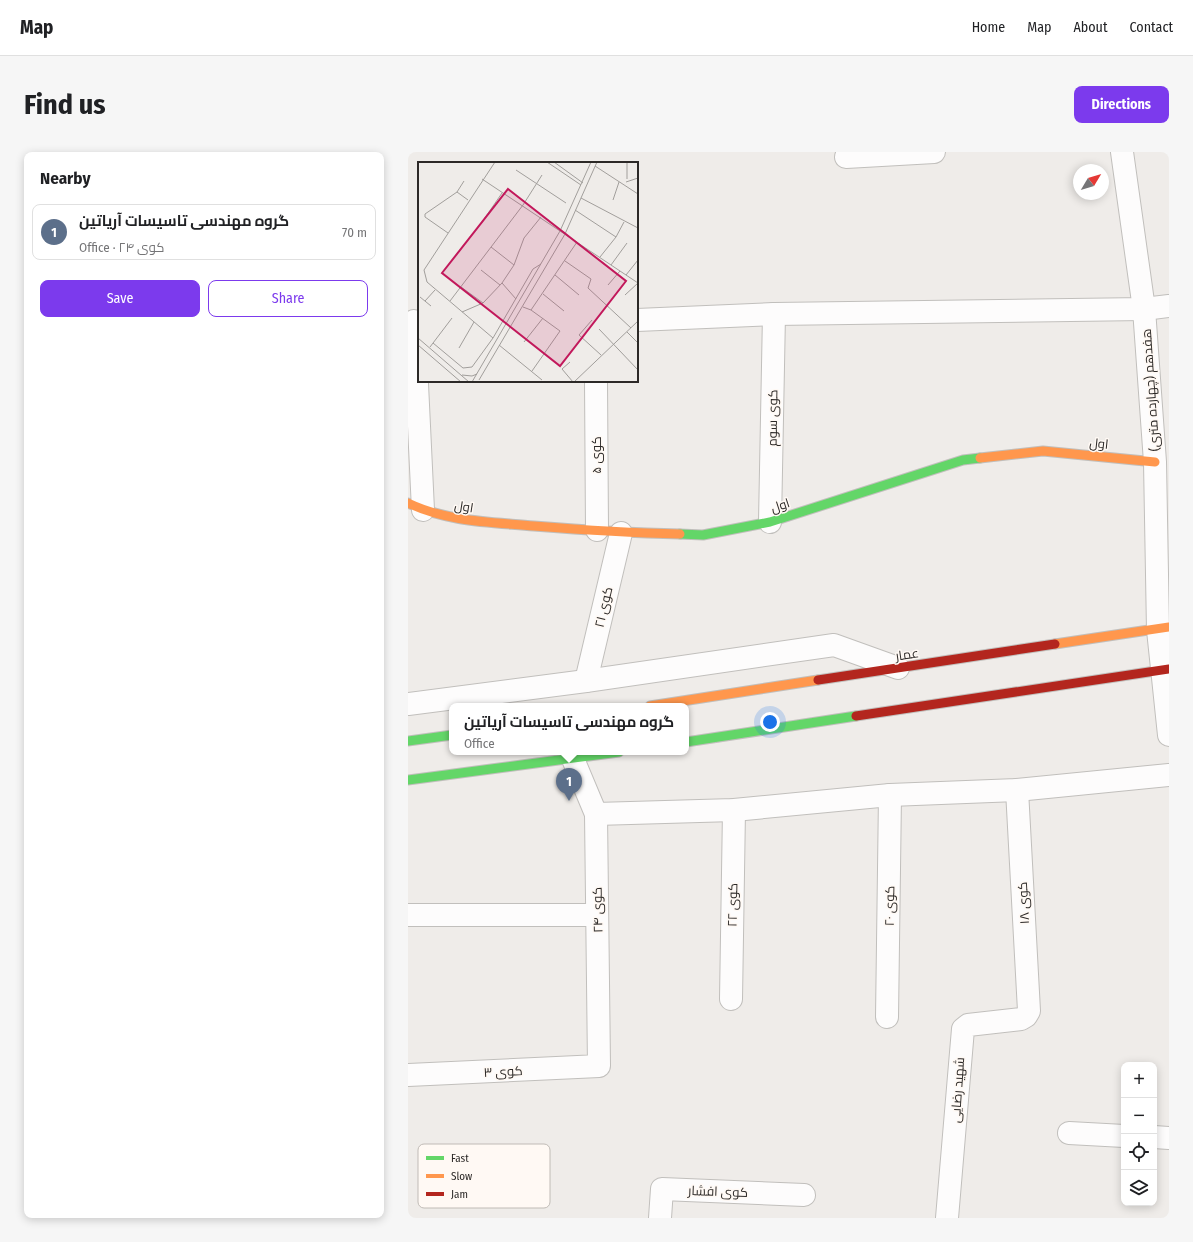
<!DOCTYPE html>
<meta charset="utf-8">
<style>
:root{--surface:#fff;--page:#f6f6f6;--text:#202124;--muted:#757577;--line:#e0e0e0;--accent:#7c3aed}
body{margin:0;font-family:"Fira Sans Condensed",Cairo,sans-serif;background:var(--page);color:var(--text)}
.controls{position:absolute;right:12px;bottom:12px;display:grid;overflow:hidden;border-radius:8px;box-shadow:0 2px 10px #0003}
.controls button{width:36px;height:36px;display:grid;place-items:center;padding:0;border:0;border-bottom:1px solid var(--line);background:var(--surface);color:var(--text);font:20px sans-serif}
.compass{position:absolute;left:665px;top:12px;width:36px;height:36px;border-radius:50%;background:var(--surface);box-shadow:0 2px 10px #0003;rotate:52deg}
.you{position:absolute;left:362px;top:570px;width:14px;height:14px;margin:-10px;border:3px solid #fff;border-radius:50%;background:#1a73e8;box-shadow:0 0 0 6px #1a73e833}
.badge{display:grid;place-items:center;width:26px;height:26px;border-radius:50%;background:var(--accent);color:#fff;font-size:13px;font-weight:700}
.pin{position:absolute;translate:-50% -33px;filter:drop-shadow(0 1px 2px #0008)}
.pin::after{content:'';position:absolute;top:21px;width:14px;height:12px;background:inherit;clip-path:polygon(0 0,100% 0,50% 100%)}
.popup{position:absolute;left:41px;top:551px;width:240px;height:52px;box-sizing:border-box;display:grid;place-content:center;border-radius:8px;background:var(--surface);filter:drop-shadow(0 1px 3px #0005);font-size:13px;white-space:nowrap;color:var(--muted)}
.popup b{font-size:15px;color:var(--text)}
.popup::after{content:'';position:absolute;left:50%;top:100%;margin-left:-8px;border:8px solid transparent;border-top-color:var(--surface)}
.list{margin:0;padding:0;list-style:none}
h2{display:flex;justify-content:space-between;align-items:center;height:52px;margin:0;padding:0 16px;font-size:17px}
h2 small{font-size:13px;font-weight:400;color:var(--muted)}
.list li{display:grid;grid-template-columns:26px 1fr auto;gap:12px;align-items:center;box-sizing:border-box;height:56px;margin:0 8px 8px;padding:0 8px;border:1px solid var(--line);border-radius:8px}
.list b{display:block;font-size:15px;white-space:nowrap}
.list p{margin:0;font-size:13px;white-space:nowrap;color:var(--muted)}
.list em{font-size:13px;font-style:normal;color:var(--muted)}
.actions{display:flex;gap:8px;padding:12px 16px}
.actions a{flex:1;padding:9px 0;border:1px solid var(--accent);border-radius:8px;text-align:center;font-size:14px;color:var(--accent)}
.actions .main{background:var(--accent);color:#fff}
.icon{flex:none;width:22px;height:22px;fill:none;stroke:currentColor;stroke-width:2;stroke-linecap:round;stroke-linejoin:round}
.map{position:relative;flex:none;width:761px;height:1066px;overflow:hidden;border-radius:8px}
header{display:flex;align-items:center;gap:24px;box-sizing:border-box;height:56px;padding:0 20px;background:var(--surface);border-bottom:1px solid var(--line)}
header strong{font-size:19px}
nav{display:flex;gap:22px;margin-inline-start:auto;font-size:14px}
.intro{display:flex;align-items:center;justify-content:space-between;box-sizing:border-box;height:96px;padding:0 24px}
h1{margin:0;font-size:28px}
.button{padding:10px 18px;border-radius:8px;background:var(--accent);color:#fff;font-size:14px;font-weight:700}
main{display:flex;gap:24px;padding:0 24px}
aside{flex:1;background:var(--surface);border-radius:8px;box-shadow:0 2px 10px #0003}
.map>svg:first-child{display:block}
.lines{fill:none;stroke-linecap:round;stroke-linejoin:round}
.street-casing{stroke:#c1bfbc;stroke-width:24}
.fast-casing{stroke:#c1bfbc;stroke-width:11}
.slow-casing{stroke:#c1bfbc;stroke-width:11}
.jam-casing{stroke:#c1bfbc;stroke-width:11}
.street{stroke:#fdfcfc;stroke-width:22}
.fast{stroke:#63d668;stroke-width:9}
.slow{stroke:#ff974d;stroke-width:9}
.jam{stroke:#b3261e;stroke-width:9}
.labels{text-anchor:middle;stroke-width:3;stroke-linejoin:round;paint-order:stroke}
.street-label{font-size:13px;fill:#2c2927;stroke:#fff9f4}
.inset-road{fill:none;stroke:#a19e9b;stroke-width:1}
.view{fill:#c2185b;fill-opacity:0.15;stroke:#c2185b;stroke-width:2}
.inset-edge{fill:none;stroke:#2c2927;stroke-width:2}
.key{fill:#fff9f4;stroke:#c0bbb6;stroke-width:1}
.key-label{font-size:11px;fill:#2c2927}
</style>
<header>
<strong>Map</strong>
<nav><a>Home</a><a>Map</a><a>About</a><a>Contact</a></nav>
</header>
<div class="intro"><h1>Find us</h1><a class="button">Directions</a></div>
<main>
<aside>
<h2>Nearby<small></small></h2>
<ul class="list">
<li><span class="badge" style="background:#5c6f8a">1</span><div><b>گروه مهندسی تاسیسات آریاتین</b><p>Office · کوی ۲۴</p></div><em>70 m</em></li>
</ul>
<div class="actions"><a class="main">Save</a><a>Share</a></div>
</aside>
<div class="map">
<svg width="761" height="1066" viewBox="0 0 761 1066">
<rect width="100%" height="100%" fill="#efece9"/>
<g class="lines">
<defs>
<g id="street">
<polyline points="714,0 736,157 747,310 750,478 761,583"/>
<polyline points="438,5 526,0"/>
<polyline points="229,168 366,162 736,157 761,154"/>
<polyline points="6,169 15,358"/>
<polyline points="188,229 189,378"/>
<polyline points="362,370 366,162"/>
<polyline points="178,529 213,381"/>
<polyline points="0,552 178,529 426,493 490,516"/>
<polyline points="188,662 326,658 482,643 609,638 761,623"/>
<polyline points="0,763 189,763"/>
<polyline points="323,847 326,658"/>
<polyline points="479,865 482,643"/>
<polyline points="0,923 191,914 188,662 165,607"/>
<polyline points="661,981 716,984"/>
<polyline points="746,985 761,986"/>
<polyline points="252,1066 254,1037 396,1043"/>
<polyline points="539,1066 555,877 560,873 613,867 618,864 621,859 609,638"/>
</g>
<g id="fast">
<polyline points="272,382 295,383 362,370 555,308 572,306"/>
<polyline points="0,589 44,583"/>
<polyline points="278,590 448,564"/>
<polyline points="0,628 211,600"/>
</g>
<g id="slow">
<polyline points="572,306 635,299 747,310"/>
<path d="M0,351c40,19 83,19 126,23 49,4 97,7 146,8"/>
<polyline points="647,492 761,475"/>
<polyline points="242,554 410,528"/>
</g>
<g id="jam">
<polyline points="410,528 647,492"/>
<polyline points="448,564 761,517"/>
</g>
</defs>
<use href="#street" class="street-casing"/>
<use href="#fast" class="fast-casing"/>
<use href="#slow" class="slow-casing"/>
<use href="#jam" class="jam-casing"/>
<use href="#street" class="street"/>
<use href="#fast" class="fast"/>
<use href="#slow" class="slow"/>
<use href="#jam" class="jam"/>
</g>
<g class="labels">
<g class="street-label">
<text transform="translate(742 238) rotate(-94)" y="5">هفدهم (چهارده متری)</text>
<text transform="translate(364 266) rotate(-89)" y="5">کوی سوم</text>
<text transform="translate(691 291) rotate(6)" y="5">اول</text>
<text transform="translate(188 303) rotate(-90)" y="5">کوی ۵</text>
<text transform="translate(372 353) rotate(-18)" y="5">اول</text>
<text transform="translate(56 354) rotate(9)" y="5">اول</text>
<text transform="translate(195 455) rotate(-77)" y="5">کوی ۲۱</text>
<text transform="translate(499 502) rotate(-8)" y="5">عمار</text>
<text transform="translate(615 751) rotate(-93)" y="5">کوی ۱۸</text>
<text transform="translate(324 753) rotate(-89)" y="5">کوی ۲۲</text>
<text transform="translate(481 754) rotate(-89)" y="5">کوی ۲۰</text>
<text transform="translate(189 758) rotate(-91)" y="5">کوی ۲۴</text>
<text transform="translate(95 919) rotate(-3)" y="5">کوی ۳</text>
<text transform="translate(549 938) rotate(-86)" y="5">شهید رضایی</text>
<text transform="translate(310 1039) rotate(2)" y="5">کوی افشار</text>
</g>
</g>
<g transform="translate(10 10)">
<rect width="220" height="220" fill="#efece9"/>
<path class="inset-road" d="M129,0l34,23M136,0l29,21M209,0v17M177,4l43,28M98,8l50,33M64,17l156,104M208,20l12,-4M39,30l7,-11M163,36l57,30M195,38l6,-18M157,48l41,27 -16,20M62,63l22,-32M30,71l-23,-16v-3l32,-22 11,8M198,75l8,-15M73,85l23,18M147,99l26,18 -3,9 43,40M193,103l16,-22M63,108l19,15M137,113l24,20M208,113l12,-15M84,121l14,16M190,123l12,-14M43,125l22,16M125,132l21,17M207,133l13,-12M2,135l11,9M7,139l10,-11M32,139l73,-96 19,-30M105,145l8,3 29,21 -28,40M113,148l46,-68M44,150l21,-9 19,-20 12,-18 10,-27 17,-21M174,158l-13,15 22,20M181,167l39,41M209,170l11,11M0,176l51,44M75,176l-66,-56 -3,-12 71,-108M106,180l19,-24M15,181l30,25 9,-1 21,-29 40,-69 8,-5M0,183l43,37M81,183l43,35M12,185l22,-29M41,186l15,-26M152,200l-8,7 11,13M44,213l10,1 5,-2M61,218l86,-146 32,-72M54,220l88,-151 31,-69M156,220l64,-61"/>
<path class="view" d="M90,27l118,92 -66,85 -118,-93z"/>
<rect width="220" height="220" class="inset-edge"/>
</g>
<rect x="10" y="992" width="132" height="64" rx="6" class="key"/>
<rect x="18" y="1004" width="18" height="4" fill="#63d668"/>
<rect x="18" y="1022" width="18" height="4" fill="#ff974d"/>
<rect x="18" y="1040" width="18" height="4" fill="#b3261e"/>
<g class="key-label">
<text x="43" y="1010">Fast</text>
<text x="43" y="1028">Slow</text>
<text x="43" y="1046">Jam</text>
</g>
</svg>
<div class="controls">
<button>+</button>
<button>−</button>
<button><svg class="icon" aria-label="locate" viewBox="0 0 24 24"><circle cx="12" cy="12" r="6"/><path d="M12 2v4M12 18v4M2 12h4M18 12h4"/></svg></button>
<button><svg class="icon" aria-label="layers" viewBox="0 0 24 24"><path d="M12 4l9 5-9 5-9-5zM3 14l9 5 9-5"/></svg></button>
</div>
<svg class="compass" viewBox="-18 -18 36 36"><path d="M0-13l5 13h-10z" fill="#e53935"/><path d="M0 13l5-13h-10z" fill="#757577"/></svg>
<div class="you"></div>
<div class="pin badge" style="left:161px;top:649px;background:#5c6f8a">1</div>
<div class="popup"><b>گروه مهندسی تاسیسات آریاتین</b>Office</div>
</div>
</main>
